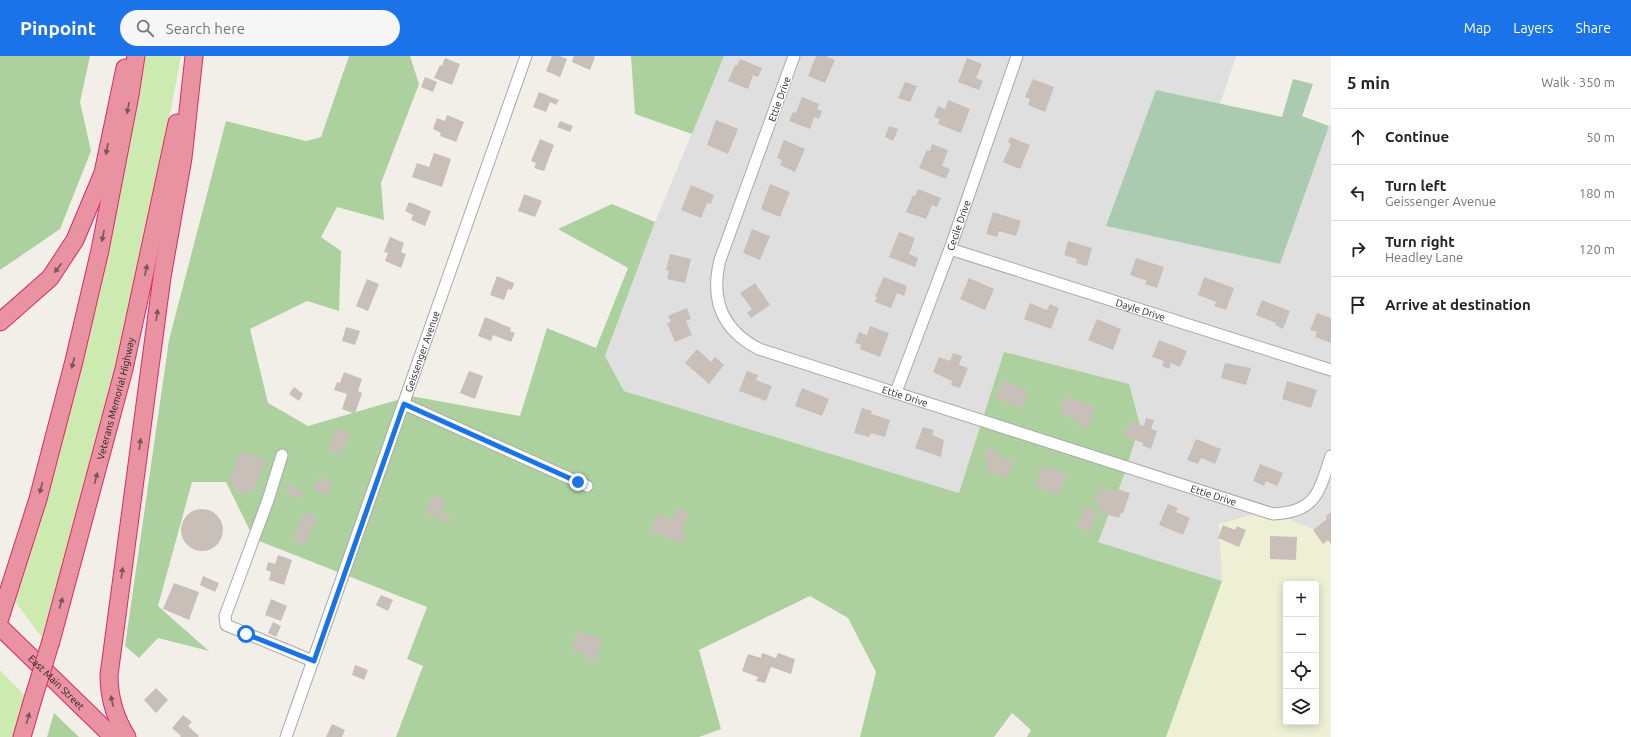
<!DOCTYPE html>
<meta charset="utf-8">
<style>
:root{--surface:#fff;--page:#f6f6f6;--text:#222;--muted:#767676;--line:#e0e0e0;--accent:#1a73e8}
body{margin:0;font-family:Ubuntu,sans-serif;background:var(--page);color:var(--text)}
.controls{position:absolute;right:12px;bottom:12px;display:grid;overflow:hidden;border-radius:4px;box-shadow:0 2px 10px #0003}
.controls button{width:36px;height:36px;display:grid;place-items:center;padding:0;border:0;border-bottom:1px solid var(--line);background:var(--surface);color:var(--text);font:20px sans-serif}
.stop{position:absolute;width:12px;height:12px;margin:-9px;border:3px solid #1a73e8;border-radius:50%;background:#fff}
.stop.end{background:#1a73e8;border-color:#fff;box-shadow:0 1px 4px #0008}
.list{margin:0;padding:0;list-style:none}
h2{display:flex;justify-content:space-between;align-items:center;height:52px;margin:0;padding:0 16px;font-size:17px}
h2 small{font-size:13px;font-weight:400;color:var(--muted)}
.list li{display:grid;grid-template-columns:26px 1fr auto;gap:12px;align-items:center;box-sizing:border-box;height:56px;padding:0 16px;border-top:1px solid var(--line)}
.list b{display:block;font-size:15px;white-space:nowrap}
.list p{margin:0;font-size:13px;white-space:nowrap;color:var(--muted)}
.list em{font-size:13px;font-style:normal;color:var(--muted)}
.icon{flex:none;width:22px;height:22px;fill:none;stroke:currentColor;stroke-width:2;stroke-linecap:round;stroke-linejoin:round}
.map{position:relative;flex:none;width:1331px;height:681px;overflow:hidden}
header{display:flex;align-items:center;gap:24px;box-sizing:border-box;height:56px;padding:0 20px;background:var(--accent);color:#fff}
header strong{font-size:19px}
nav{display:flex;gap:22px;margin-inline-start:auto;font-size:14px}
.search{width:280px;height:36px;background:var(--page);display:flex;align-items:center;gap:10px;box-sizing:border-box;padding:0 14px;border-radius:22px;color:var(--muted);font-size:15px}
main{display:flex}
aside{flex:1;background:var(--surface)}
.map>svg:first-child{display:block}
.residential{fill:#e0dfdf}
.farmland{fill:#eef0d5;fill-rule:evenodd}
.grass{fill:#cdebb0}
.forest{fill:#add19e}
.cemetery{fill:#aacbaf}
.building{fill:#c7bfb8}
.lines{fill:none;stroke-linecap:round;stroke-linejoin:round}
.minor-casing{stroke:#a9a9a9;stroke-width:13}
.highway-casing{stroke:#dc2a67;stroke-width:19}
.minor{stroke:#fff;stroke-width:11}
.highway{stroke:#e892a2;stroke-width:17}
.highway-bridge-casing{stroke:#dc2a67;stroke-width:19;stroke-linecap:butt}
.highway-bridge{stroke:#e892a2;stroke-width:17}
.oneway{fill:#7b545c}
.route{stroke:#1a73e8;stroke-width:5}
.labels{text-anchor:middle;stroke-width:3;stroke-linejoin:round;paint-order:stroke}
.street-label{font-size:10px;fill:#222;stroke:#fff}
</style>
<header>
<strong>Pinpoint</strong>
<div class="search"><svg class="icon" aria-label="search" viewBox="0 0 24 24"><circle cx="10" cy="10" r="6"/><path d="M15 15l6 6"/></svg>Search here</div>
<nav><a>Map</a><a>Layers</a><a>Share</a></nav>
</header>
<main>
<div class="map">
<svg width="1331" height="681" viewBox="0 0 1331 681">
<rect width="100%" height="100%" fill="#f2efe9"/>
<polygon class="residential" points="724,0 1236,0 1220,48 1156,34 1107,170 1280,208 1329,70 1331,70 1331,572 1316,528 1286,528 1286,553 1222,525 1098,486 959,438 624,335 605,300 655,166"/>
<path class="farmland" d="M1269,454l50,22 12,-12v217h-165l56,-156 -3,-57zM1286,528h30v138h-30z"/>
<g class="grass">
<polygon points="146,0 181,0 155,137 116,311 43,583 14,544 46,446 82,307 108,195"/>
<polygon points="0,614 27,642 16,681 0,681"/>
</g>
<g class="forest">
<polygon points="0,0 90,0 80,46 91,95 60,173 0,214"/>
<polygon points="349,0 410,0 419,28 381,127 384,164 337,151 321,181 341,195 339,255 307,245 250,273 268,347 308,370 411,340 520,360 547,272 596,292 628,212 558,173 612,148 655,166 605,300 624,335 959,437 1004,296 1129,328 1140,369 1124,419 1098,486 1222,525 1166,681 1027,681 1031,674 1012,657 994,681 860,681 876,616 848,562 810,540 699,594 721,673 699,681 396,681 423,610 407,603 427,551 254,483 226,426 192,426 158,550 209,595 158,582 139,602 125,590 169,284 226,65 306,85 321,81"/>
<polygon points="631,0 724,0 692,78 635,58"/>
<polygon points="54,657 79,681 47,681"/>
</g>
<polygon class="cemetery" points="1293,23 1313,28 1302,60 1329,70 1280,208 1106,170 1156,34 1282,61"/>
<g class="building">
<polygon points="552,0 560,0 567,3 560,21 546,15"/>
<polygon points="574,0 593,0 595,1 590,14 572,6"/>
<polygon points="816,0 826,0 835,4 825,27 808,20"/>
<polygon points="445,2 460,8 452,29 434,22 440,9 442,10"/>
<polygon points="967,2 982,8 976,22 983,25 979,34 958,26"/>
<polygon points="740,3 762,12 758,21 753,19 748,33 728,25 735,9 737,10"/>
<polygon points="425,21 437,26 433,36 421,31"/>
<polygon points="1033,23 1054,31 1045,56 1028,49 1030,43 1025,41"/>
<polygon points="905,26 917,30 910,46 898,42"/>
<polygon points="539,36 559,44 556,49 550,46 546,56 533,51"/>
<polygon points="802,41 819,48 817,53 822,55 819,63 814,61 810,73 789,65 793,56 796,57"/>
<polygon points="948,44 970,53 961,77 938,68 940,63 934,61 938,50 945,53"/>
<polygon points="447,59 464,66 456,86 440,80 441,77 433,73 437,62 445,65"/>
<polygon points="716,64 738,73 728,98 707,89"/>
<polygon points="560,65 573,70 570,76 557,71"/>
<polygon points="889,70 898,73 893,85 885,81"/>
<polygon points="1010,81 1030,89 1020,113 1003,106 1011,88 1008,86"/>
<polygon points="540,83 554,89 544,115 534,112 536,107 531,105"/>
<polygon points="784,84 805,93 795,116 780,109 782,104 777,102"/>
<polygon points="932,88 948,94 942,110 950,113 946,123 919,112 927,94 930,95"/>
<polygon points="434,97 451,103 442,131 412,121 417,107 429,111"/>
<polygon points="770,128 790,136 780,161 761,153"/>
<polygon points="691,129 714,139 711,148 707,147 701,162 681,154"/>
<polygon points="918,133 941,142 937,151 932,149 926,163 906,156 913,139 915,140"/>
<polygon points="524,138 542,145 535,161 518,155"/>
<polygon points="409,146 431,155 425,170 411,164 413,159 405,155"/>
<polygon points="993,156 1021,165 1016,180 999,175 997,181 986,178"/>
<polygon points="752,173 770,180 760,204 743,197"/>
<polygon points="899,176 915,182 909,198 918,202 915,211 889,201"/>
<polygon points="390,181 404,187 401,196 406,198 401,212 385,205 388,197 384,196"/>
<polygon points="1068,185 1092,192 1087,210 1076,207 1077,203 1064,199"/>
<polygon points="670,198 691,203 685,227 667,223 669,215 666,214"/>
<polygon points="1136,202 1164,211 1157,232 1145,228 1147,225 1130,219"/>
<polygon points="497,220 514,227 512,234 508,233 504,244 490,239"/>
<polygon points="884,221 907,230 904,240 897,237 891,252 875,246 877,241 875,240"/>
<polygon points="1204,221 1234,232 1226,254 1214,250 1216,246 1198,239"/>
<polygon points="969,222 994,233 985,254 960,243"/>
<polygon points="367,223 379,228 368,255 356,250"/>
<polygon points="755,227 770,249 751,262 747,257 752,253 740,237"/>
<polygon points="1262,244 1290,255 1283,273 1275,269 1276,267 1256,259"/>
<polygon points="1030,247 1047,254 1050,248 1059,252 1051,273 1024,263"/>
<polygon points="687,252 691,263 686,265 692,279 675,286 667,267 671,266 668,260"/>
<polygon points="1317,257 1331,262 1331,287 1315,281 1317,276 1310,274"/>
<polygon points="485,261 511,272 510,275 515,277 511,286 493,279 491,285 478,280"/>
<polygon points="1097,263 1121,273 1113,294 1088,284"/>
<polygon points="870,270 889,277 880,301 860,293 861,289 855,287 859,276 867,279"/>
<polygon points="346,271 360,275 355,289 342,285"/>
<polygon points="1159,284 1187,295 1180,311 1171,307 1169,313 1162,310 1164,305 1152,301"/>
<polygon points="697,293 711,306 715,301 724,309 709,328 685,307"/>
<polygon points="953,297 962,300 959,309 968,312 960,332 951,329 952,325 933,316 939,301 950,305"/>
<polygon points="1225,307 1251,312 1246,329 1221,322"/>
<polygon points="469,315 483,320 475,343 460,337"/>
<polygon points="747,315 758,319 756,324 772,330 766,345 739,335"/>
<polygon points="344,316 362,323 358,335 362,337 355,358 342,353 347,338 334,334 337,326 340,327"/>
<polygon points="1002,324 1029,335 1022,353 995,342"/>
<polygon points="1287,325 1317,334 1311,352 1282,343"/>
<polygon points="294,331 303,338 299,345 289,338"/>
<polygon points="802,332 829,343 822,360 795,350"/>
<polygon points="1065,341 1095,350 1088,373 1076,369 1078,364 1060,358"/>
<polygon points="862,352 872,355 871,358 890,364 885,381 871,377 869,381 854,377"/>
<polygon points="1146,362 1154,364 1151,373 1157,375 1151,393 1143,390 1143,387 1123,380 1129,365 1144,370"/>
<polygon points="923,371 934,374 932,379 944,384 941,401 915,392"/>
<polygon points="337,372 350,378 341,399 328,393"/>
<polygon points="1196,383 1221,393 1215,408 1201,402 1198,408 1187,404"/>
<polygon points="987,391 998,395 996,399 1013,406 1007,422 985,413 989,404 983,402"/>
<polygon points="241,395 265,404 253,435 249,433 247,439 233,434 235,428 229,426"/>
<polygon points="1260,408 1283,417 1277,430 1266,425 1264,430 1253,425"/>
<polygon points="1042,410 1067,417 1060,439 1036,431"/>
<polygon points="319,420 332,426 327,439 313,434"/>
<polygon points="288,428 304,436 300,443 284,436"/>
<polygon points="1099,431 1117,436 1118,433 1130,437 1123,457 1121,457 1119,462 1099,456 1101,450 1094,448"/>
<polygon points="432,439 445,444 441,456 451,460 449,466 425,457"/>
<polygon points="1168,448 1178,452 1176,456 1190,462 1183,479 1159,469"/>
<polygon points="1086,450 1098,456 1089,476 1077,471"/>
<polygon points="677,452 689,457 681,476 686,478 682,487 651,475 658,458 672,464"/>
<circle cx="202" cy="474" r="21"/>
<polygon points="304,456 317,461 305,489 292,484"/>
<polygon points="1331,456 1331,488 1328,484 1323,488 1313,474 1327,463 1326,460"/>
<polygon points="1223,469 1235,474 1237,470 1246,474 1239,491 1218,482"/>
<polygon points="1270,480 1297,481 1296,504 1270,503"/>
<polygon points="278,499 292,504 284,529 269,524 271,516 266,514 268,506 275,508"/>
<polygon points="203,520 219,527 215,536 200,529"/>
<polygon points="174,527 199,536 189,564 163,553"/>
<polygon points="381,539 393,544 388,555 376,549"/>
<polygon points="271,543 287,550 281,565 265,559"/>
<polygon points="273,566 281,570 276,581 268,577"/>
<polygon points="576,575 602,582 596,605 586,603 587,599 572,595"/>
<polygon points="762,597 776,602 778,597 795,603 791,618 771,611 765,627 756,625 758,621 742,615 748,598 761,602"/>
<polygon points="355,609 368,614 364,624 352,619"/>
<polygon points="156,632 168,644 156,657 144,644"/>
<polygon points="183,659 192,666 188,670 199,680 198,681 180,681 181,680 172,672"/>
<polygon points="332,668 345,674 342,681 326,681"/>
</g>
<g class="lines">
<defs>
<g id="minor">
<path id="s1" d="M794,0l-74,204c-10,40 2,70 39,89l514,165c44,-2 46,-23 58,-58"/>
<path id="s2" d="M950,193l381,121"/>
<path id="s3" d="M896,336l54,-143 67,-193"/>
<polyline points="404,348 587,430"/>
<polyline points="282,399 268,444 225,560 226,569 313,605"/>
<path id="s4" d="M286,681l240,-681"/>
</g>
<g id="highway">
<polyline points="0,266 50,222 75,184 103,117 125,12"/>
<polyline points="0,562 38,443 74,305 100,194 130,39 136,0"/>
<path id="s5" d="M0,571l113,110"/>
<path id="s6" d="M51,585l73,-272 53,-246"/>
<polyline points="22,681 33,643"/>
<path d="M127,681c-12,-19 -18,-40 -18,-62l53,-398 21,-119 11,-102"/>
</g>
</defs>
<use href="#minor" class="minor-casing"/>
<use href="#highway" class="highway-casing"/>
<use href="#minor" class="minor"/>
<use href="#highway" class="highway"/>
<defs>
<polyline id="highway-bridge" points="33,643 51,585"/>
</defs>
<use href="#highway-bridge" class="highway-bridge-casing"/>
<use href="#highway-bridge" class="highway-bridge"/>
</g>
<defs><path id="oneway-solid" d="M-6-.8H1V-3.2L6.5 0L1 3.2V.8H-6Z"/></defs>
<g class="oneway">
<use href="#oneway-solid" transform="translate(128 52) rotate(101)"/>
<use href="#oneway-solid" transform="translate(107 93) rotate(101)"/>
<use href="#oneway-solid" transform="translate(103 180) rotate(101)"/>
<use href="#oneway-solid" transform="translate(58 212) rotate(127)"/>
<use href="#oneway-solid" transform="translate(146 214) rotate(-78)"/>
<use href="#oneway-solid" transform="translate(157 259) rotate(-82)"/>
<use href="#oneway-solid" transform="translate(73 307) rotate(104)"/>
<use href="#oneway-solid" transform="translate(140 388) rotate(-82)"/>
<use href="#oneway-solid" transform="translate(96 422) rotate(-75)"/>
<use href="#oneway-solid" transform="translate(41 432) rotate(104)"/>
<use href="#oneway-solid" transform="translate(122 517) rotate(-82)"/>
<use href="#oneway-solid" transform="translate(61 547) rotate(-74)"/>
<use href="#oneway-solid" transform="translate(112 645) rotate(-103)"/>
<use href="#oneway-solid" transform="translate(28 662) rotate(-74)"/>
</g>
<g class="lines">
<polyline class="route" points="246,578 314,605 404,348 578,426"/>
</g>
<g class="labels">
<g class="street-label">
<text transform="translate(779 43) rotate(-70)" y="4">Ettie Drive</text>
<text dy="4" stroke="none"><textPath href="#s3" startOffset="178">Cecile Drive</textPath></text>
<text dy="4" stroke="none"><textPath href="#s2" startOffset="200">Dayle Drive</textPath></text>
<text dy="4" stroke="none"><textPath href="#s4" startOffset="409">Geissenger Avenue</textPath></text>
<text dy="4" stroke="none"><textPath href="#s1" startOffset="477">Ettie Drive</textPath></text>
<text dy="4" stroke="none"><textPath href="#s6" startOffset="251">Veterans Memorial Highway</textPath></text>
<text dy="4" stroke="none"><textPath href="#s1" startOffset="801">Ettie Drive</textPath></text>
<text dy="4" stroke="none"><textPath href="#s5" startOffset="79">East Main Street</textPath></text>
</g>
</g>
</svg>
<div class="controls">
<button>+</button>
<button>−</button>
<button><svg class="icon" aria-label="locate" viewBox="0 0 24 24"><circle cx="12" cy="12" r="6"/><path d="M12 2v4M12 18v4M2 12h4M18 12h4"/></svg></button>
<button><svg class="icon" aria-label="layers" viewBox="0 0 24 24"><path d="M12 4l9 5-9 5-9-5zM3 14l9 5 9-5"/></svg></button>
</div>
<div class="stop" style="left:246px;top:578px"></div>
<div class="stop end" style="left:578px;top:426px"></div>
</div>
<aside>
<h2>5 min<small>Walk · 350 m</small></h2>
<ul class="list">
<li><svg class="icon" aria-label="ahead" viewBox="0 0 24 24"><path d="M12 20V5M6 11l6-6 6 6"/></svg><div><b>Continue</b></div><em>50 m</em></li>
<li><svg class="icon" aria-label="left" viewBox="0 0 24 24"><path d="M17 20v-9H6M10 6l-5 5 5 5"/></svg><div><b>Turn left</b><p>Geissenger Avenue</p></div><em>180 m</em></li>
<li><svg class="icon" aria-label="right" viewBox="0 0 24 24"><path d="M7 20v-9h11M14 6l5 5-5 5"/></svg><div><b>Turn right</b><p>Headley Lane</p></div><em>120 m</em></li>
<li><svg class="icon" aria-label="arrive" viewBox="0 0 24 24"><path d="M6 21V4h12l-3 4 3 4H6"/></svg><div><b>Arrive at destination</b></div></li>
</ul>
</aside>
</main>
